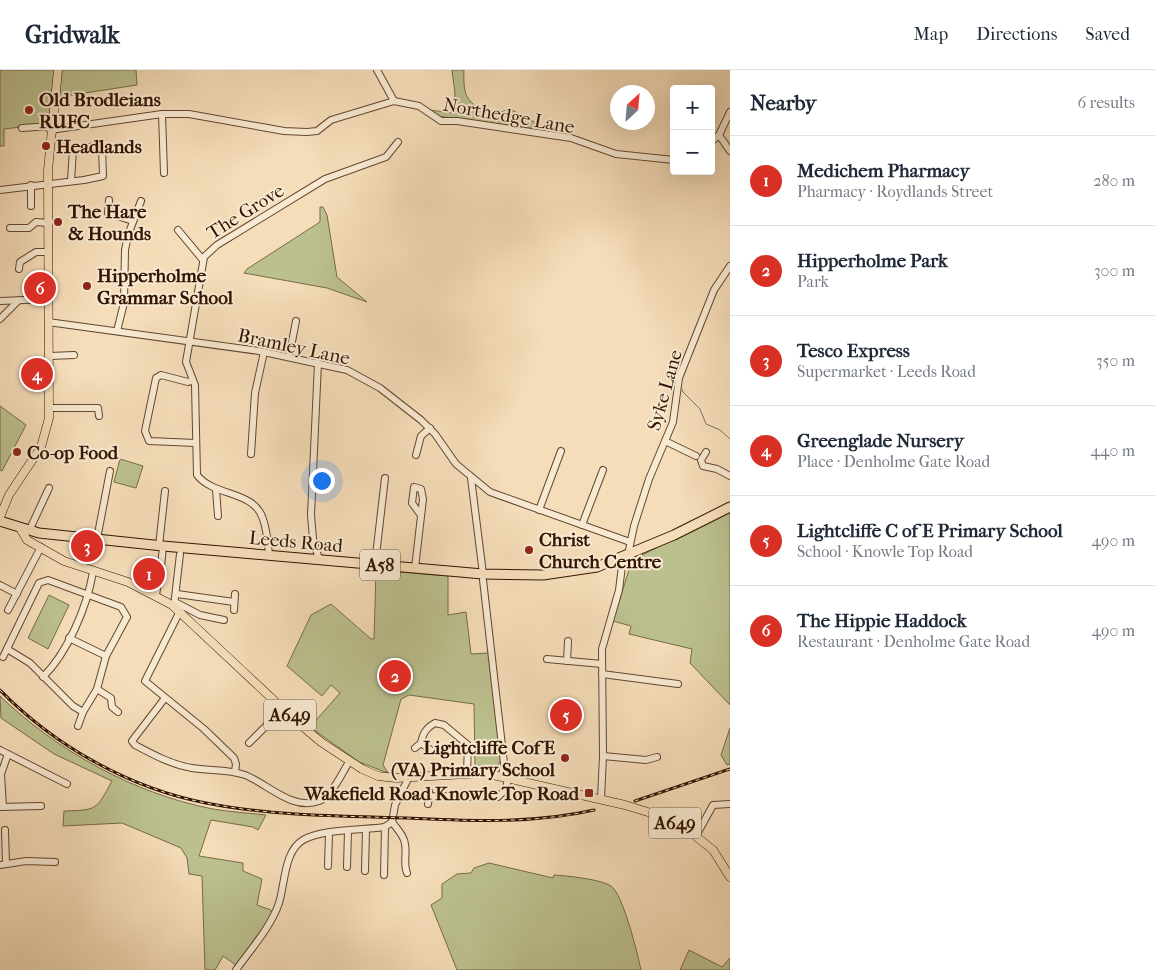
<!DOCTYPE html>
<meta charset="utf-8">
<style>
:root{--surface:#fff;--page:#f2f2f3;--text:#1f2937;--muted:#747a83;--line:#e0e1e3;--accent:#d93025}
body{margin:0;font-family:"IM FELL French Canon",serif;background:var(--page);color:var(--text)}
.controls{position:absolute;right:15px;top:15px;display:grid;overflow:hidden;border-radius:5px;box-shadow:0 5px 20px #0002}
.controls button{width:45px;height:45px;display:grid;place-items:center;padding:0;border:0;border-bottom:1px solid var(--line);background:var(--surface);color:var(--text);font:25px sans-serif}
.compass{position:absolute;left:610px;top:15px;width:45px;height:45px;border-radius:50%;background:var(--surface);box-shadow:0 5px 20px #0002;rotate:26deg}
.you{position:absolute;left:321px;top:410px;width:18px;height:18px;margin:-12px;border:4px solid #fff;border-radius:50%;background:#1a73e8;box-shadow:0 0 0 8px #1a73e833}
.badge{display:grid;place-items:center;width:32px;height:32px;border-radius:50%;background:var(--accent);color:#fff;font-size:16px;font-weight:700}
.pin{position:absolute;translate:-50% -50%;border:2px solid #fff;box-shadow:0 1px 5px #0006}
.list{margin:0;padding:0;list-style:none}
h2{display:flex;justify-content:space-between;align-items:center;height:65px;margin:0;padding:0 20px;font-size:21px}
h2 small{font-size:16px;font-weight:400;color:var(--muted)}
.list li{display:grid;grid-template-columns:32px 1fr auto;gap:15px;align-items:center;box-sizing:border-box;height:90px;padding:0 20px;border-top:1px solid var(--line)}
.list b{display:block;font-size:19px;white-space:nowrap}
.list p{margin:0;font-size:16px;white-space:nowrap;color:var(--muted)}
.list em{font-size:16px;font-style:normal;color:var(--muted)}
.map{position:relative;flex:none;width:730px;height:900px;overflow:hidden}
header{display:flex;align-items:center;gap:30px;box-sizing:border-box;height:70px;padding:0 25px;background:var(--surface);border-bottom:1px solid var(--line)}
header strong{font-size:24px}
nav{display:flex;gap:28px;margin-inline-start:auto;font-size:18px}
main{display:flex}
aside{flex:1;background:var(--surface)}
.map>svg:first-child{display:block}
.green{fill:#bcc08f;stroke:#776a48}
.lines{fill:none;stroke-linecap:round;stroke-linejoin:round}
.stream{stroke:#757671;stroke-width:1}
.minor-casing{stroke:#63462f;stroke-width:8}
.major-casing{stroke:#321401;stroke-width:9}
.highway-casing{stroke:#321401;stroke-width:11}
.minor{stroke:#f8e9d2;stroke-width:6}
.major{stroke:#f5ddb9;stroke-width:8}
.highway{stroke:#f5ddb9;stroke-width:9}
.rail-casing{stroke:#321401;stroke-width:3}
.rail{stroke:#f8e9d2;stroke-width:1;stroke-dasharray:4;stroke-linecap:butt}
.poi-dot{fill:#8f2418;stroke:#f8e9d2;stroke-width:2}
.labels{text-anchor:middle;stroke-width:4;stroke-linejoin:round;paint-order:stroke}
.shield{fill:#f8e9d2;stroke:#6d5440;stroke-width:1}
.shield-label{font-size:18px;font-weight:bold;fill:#321401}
.poi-label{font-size:19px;font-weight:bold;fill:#321401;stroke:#f8e9d2;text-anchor:start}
.street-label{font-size:19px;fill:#321401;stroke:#f8e9d2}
</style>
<header>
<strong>Gridwalk</strong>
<nav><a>Map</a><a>Directions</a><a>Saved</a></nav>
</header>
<main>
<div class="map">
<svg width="730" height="900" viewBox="0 0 730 900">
<rect width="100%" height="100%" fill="#f5ddb9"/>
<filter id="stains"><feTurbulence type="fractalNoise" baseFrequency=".004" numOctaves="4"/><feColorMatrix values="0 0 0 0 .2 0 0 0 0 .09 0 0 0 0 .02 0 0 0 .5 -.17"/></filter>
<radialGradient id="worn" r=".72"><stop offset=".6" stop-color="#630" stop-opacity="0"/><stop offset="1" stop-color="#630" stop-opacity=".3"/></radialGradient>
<g class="green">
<polygon points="0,0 136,0 137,15 59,27 55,53 4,59 4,76 0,76"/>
<path d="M452,0h12c-1,29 3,30 25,46l21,-7 41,22 -114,-15 -8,-6 24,3 2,-20z"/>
<polygon points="320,137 323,137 327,145 337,207 367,232 327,218 244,203 247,199 320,152"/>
<polygon points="0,336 26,355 2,401 0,400"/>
<polygon points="120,389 143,396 136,418 114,412"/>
<polygon points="730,441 730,635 690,593 692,579 629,564 631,556 613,551 632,490"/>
<polygon points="376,500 448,506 448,545 466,542 471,584 489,583 501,690 497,696 475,696 474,634 409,625 401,629 383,695 388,703 359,692 310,657 340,623 331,615 322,626 287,596 311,545 331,534 371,569 374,569"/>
<polygon points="49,525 69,535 48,579 28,568"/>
<path d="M0,626c57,55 135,98 213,113 17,3 36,4 53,6l-8,15 -5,-3 -42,-7 -12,36 44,7v8l19,8 -5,26 14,5 1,5 -36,50 -13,-9 -8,14h-10l-3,-94 -13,-2 -2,-16 -6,-10 -59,-25 -59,3 1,-15c34,-1 32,-1 48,-30l-58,-27 -53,-36z"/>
<polygon points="730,658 730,694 727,695 721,685"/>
<path d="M489,793l64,15 1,-3c14,1 46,4 57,11 12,8 27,69 30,84h-184l-26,-65 11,-7v-14l15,-10 14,-1 3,-5z"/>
<polygon points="689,880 722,897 730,888 730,900 680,900"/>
</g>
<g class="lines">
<polyline class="stream" points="682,319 683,322 700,339 706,354 720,360 730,369"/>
<defs>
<g id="minor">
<polyline points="377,0 394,31"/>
<polyline points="162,44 164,103"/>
<polyline points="22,58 51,56"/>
<polyline points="50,60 162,44 189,44 284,61 307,62 317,61 331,50 394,31 419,36 441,51 457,51 571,68 616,84 674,90"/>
<polyline points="719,65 730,81"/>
<polyline points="711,72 719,65 730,42"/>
<polyline points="0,120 84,110 103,106 102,78 98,76 73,79 71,111"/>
<polyline points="109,130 108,143 133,151"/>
<polyline points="31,136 31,115"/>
<polyline points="10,158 29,158 36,152 48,153"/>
<polyline points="178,160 203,190"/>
<polyline points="19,199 20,192 36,182 48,182"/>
<polyline points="0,231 48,229"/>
<polyline points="0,249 18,231"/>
<polyline points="48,252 259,281 347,300 380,318 421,350 435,364 456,394 490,422 630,472"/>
<polyline points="117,261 124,233 125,180 128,165 141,131"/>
<polyline points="50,286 74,285"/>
<polyline points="289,287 296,251"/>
<polyline points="318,293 311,445 313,469 319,489"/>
<polyline points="193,310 188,312 161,305 156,308 145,361 149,371 196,373"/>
<polyline points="50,338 98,338 99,346"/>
<polyline points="665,371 696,386"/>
<polyline points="706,382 701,390 703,396 717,399 730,406"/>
<polyline points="251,384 255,323 264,282"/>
<polyline points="416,385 421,366 430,358"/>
<polyline points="471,408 483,504"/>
<polyline points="216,419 218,446"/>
<polyline points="539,440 561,381"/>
<polyline points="582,455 603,400"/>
<polyline points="29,461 49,418"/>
<polyline points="97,469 110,401"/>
<polyline points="159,476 165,421"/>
<path d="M269,485c-1,-12 -2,-25 -6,-36 -9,-29 -49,-22 -66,-44l-2,-90 -9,-23 18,-105 13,-12 108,-66 61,-22 12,-15"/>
<polyline points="628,485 634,456 649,409 673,352 679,308 714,220 730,196"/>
<polyline points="375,494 385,408"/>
<polyline points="161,497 163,476"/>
<polyline points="415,498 423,429 421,419 414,417 412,433 420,444"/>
<polyline points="483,510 504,693 502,706"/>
<polyline points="0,515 17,524"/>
<polyline points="177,524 234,532"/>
<polyline points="156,525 160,500"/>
<polyline points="175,532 200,545 224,550"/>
<polyline points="174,536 180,484"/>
<polyline points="8,540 41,477"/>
<polyline points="234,540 235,524"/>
<polyline points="180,541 145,611 204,659 234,688 236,694 235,702"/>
<polyline points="69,568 106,586"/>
<polyline points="7,579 30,593 73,636 83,642"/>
<polyline points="3,587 39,513 48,510 121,537 127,547 106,586 97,619 83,642 78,656"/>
<polyline points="547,589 602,594"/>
<polyline points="567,591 568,571"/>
<polyline points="602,604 678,614"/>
<path d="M43,607c25,-25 44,-70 50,-105"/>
<polyline points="97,619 111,628 112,637 118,642"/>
<path d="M165,628l-33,43 3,4c17,9 37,20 57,23 17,3 36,1 53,7 23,9 47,36 74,26 13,-5 23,-28 30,-39"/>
<polyline points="249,673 283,639"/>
<polyline points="421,673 432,681"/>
<path d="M415,678l6,-5c2,-10 5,-15 14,-20l9,2 24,20 -1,27"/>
<polyline points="0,680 67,714"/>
<polyline points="603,686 646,690 657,687"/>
<polyline points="429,722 429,726 498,727 506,719 508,708"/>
<polyline points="601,729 603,686 602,579 619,520 623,488"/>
<polyline points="428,734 429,726"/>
<polyline points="0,737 41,736"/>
<polyline points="3,737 1,704 8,684"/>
<path d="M392,752c5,7 12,13 13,22 2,10 -2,19 2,29"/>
<polyline points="5,760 6,794"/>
<polyline points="696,766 713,735 730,734"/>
<polyline points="0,795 26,791 55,792"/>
<polyline points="328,796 329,763"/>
<polyline points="347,797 348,761"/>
<polyline points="365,801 366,759"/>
<polyline points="384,805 385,757"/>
<path d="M236,900c15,-21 35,-43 43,-67 6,-19 5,-52 24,-63 19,-11 59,-10 82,-13l7,-5 3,-17 14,-28"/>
</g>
<g id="major">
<polyline points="0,447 9,425 41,377 49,348 48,100 58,0"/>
<polyline points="20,458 27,470 64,491 128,512 172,535 296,651 321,672 362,699 378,706 396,708 484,703 625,735 651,743 689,761 713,780 730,807"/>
</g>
<polyline id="highway" points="0,451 39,463 163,476 483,504 543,505 597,497 674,465 730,437"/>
</defs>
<use href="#minor" class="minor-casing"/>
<use href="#major" class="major-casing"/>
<use href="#highway" class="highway-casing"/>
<use href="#minor" class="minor"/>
<use href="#major" class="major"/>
<use href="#highway" class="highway"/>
<defs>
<g id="rail">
<path d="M0,620c55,56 129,98 206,113 66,13 134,13 200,15 62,3 127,6 188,-8"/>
<polyline points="635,731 730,699"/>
</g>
</defs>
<use href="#rail" class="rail-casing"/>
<use href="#rail" class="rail"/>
</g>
<g class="poi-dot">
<circle cx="29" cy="40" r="5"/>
<circle cx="46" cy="76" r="5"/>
<circle cx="58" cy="152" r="5"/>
<circle cx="87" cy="216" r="5"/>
<circle cx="17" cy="382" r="5"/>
<circle cx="529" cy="480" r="5"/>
<circle cx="565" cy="688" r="5"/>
<rect x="584" y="718" width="10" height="10" rx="2.5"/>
</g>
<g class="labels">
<g class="shield">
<rect x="360" y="479.5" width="40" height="31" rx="4"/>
<rect x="264" y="629.5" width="52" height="31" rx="4"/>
<rect x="649" y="737.5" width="52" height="31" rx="4"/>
</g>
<g class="shield-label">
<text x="380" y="501">A58</text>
<text x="290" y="651">A649</text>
<text x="675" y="759">A649</text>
</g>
<g class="poi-label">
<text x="39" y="36">Old Brodleians<tspan x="39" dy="22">RUFC</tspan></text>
<text x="56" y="83">Headlands</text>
<text x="68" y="148">The Hare<tspan x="68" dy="22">&amp; Hounds</tspan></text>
<text x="97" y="212">Hipperholme<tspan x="97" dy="22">Grammar School</tspan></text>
<text x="27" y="389">Co-op Food</text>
<text x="539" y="476">Christ<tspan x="539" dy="22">Church Centre</tspan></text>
<text x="555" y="684" text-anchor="end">Lightcliffe CofE<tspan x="555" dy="22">(VA) Primary School</tspan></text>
<text x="579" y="730" text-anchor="end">Wakefield Road Knowle Top Road</text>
</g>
<g class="street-label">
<text transform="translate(509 45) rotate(10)" y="7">Northedge Lane</text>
<text transform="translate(245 141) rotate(-32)" y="7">The Grove</text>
<text transform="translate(294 276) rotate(12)" y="7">Bramley Lane</text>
<text transform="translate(664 320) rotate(-74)" y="7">Syke Lane</text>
<text transform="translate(296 471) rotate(5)" y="7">Leeds Road</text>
</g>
</g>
<rect width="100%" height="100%" filter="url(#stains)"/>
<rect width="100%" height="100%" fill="url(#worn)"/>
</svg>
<div class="controls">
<button>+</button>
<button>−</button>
</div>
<svg class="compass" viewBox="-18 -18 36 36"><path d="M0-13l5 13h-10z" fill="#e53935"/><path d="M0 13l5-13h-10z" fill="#747a83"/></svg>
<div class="you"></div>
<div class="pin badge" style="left:149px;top:504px">1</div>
<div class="pin badge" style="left:395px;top:606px">2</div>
<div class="pin badge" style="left:87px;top:476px">3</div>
<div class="pin badge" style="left:37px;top:304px">4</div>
<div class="pin badge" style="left:566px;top:645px">5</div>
<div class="pin badge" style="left:40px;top:218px">6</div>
</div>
<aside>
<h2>Nearby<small>6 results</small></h2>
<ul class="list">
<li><span class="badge">1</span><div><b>Medichem Pharmacy</b><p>Pharmacy · Roydlands Street</p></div><em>280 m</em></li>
<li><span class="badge">2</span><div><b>Hipperholme Park</b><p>Park</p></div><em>300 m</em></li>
<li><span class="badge">3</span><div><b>Tesco Express</b><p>Supermarket · Leeds Road</p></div><em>350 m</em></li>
<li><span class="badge">4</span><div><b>Greenglade Nursery</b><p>Place · Denholme Gate Road</p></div><em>440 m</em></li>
<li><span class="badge">5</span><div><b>Lightcliffe C of E Primary School</b><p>School · Knowle Top Road</p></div><em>490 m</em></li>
<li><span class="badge">6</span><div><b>The Hippie Haddock</b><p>Restaurant · Denholme Gate Road</p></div><em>490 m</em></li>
</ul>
</aside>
</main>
